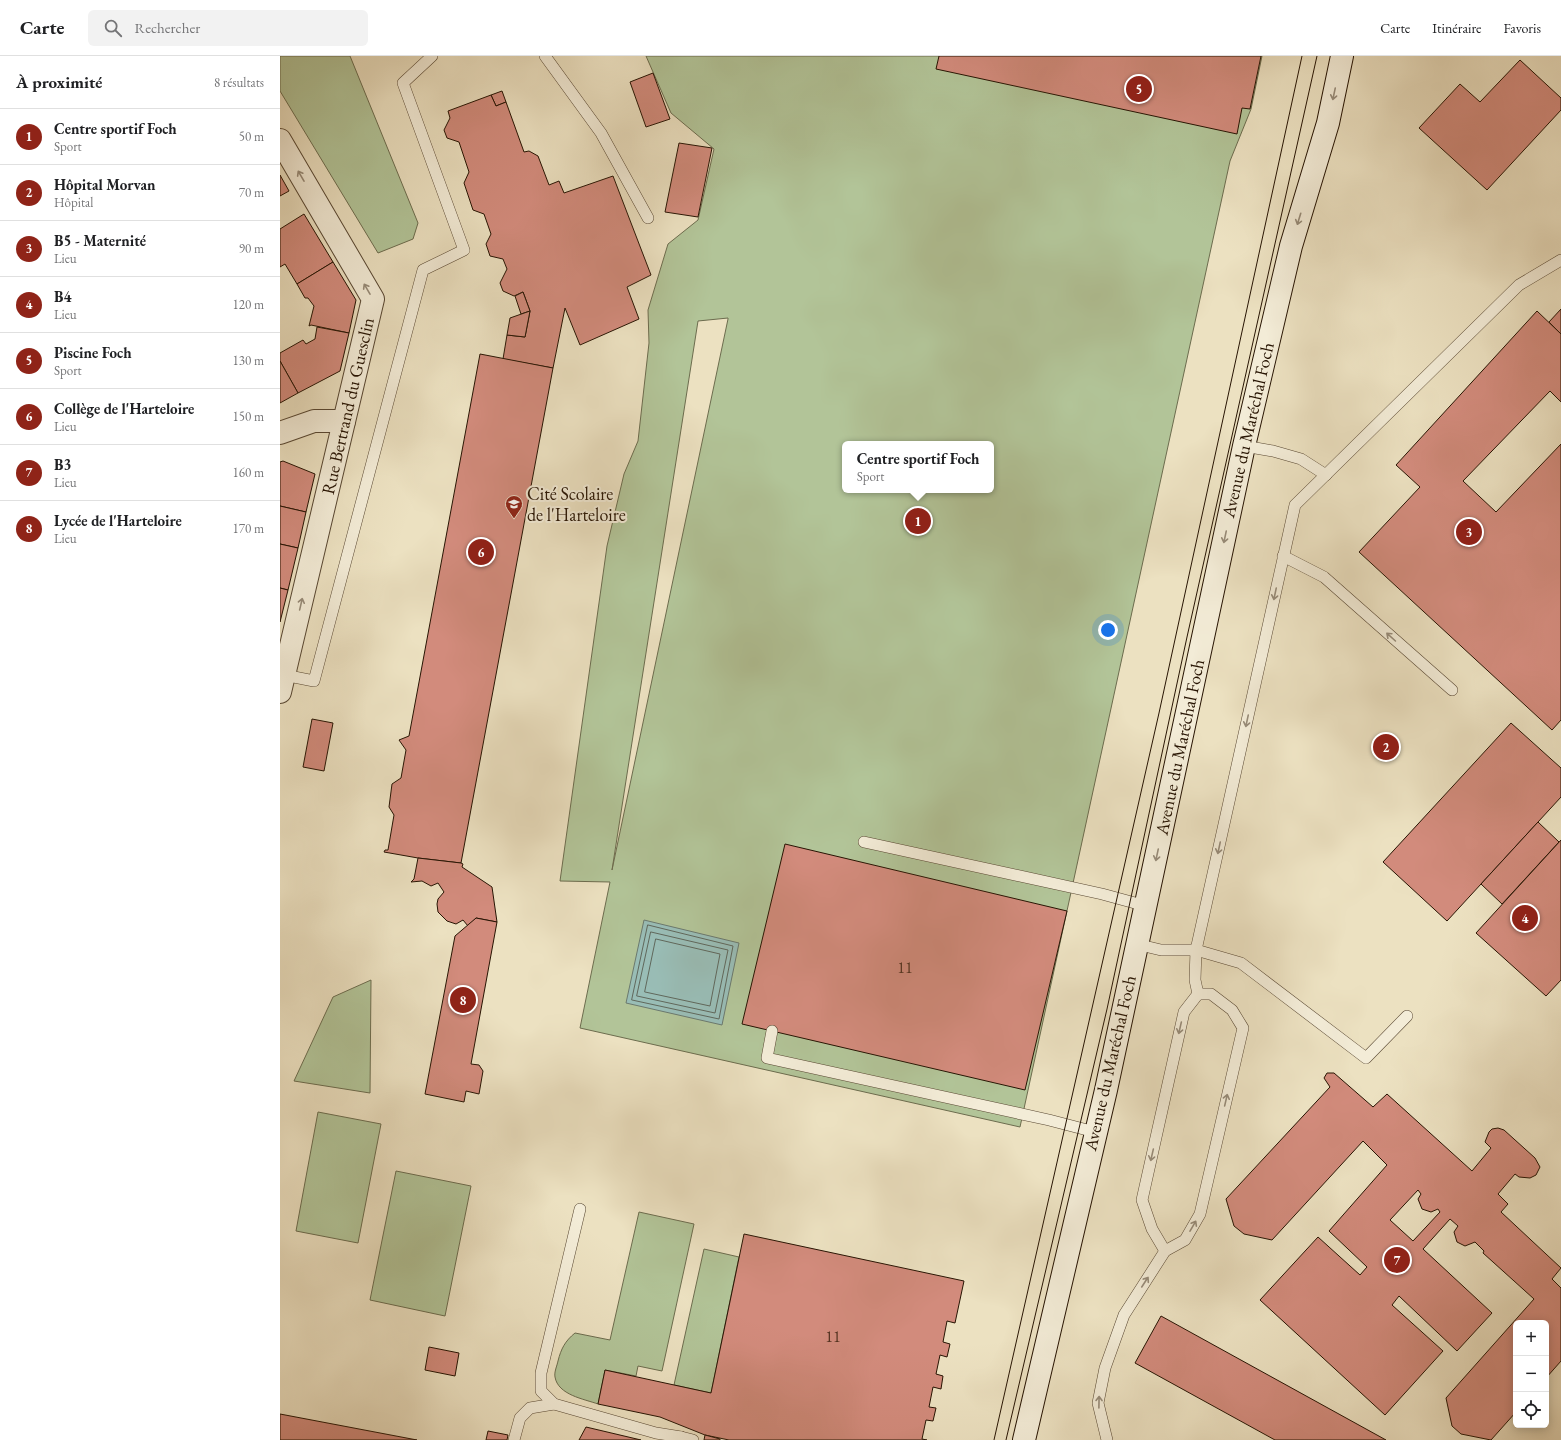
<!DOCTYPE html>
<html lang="fr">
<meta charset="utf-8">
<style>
:root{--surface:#fff;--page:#f2f2f2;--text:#202124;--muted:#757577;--line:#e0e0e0;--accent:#8f2418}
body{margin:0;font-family:"EB Garamond",serif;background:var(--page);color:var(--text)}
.controls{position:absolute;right:12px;bottom:12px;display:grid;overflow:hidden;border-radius:6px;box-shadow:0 2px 10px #0003}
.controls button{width:36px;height:36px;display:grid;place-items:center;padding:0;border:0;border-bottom:1px solid var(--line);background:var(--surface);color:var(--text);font:20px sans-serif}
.you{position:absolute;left:828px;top:574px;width:14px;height:14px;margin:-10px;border:3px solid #fff;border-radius:50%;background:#1a73e8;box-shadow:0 0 0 6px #1a73e833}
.badge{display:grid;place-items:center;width:26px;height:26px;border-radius:50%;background:var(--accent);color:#fff;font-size:13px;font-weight:700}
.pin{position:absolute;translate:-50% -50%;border:2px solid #fff;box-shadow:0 1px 4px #0006}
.popup{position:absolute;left:562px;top:385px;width:152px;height:52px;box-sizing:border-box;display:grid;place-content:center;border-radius:6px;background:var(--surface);filter:drop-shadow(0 1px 3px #0005);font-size:13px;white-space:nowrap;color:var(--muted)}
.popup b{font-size:15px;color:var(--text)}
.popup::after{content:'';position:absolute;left:50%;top:100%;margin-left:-8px;border:8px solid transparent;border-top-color:var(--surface)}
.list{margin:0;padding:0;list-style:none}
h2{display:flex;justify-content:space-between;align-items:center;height:52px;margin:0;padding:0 16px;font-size:17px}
h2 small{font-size:13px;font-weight:400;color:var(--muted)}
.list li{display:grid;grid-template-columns:26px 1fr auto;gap:12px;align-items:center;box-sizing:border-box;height:56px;padding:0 16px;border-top:1px solid var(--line)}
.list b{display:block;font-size:15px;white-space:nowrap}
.list p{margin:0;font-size:13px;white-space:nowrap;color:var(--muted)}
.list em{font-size:13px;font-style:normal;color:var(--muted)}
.icon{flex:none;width:22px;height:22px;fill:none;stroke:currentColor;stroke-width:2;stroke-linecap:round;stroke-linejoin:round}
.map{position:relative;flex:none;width:1281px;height:1384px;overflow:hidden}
header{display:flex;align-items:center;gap:24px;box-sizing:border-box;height:56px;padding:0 20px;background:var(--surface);border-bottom:1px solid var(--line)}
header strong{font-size:19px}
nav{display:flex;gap:22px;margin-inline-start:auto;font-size:14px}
.search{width:280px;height:36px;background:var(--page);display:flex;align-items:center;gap:10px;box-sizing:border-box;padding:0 14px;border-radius:6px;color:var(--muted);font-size:15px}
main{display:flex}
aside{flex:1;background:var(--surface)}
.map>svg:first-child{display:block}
.green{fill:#b2c498;stroke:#6c6c4e;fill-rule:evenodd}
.water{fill:#99bdb6;stroke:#6b796e}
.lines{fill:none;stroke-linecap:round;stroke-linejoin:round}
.shore{stroke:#60685c;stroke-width:1}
.building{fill:#d28b7c;stroke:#271403;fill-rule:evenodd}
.service-casing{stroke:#584732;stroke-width:12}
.minor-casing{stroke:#584732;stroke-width:24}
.secondary-casing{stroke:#271403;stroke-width:24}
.service{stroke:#f3ecd7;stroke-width:11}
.minor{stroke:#f3ecd7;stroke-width:22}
.secondary{stroke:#f3ecd7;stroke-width:22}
.tram{stroke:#271403;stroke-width:1}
.oneway{stroke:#978b78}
.labels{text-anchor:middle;stroke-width:4;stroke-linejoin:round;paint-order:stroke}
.number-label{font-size:16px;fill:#523221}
.street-label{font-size:18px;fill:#271403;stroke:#f3ecd7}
.poi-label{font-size:18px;fill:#271403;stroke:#f3ecd7;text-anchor:start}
</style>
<header>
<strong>Carte</strong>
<div class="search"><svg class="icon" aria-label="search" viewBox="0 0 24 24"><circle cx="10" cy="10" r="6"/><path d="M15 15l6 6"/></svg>Rechercher</div>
<nav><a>Carte</a><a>Itinéraire</a><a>Favoris</a></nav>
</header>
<main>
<aside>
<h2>À proximité<small>8 résultats</small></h2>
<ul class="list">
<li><span class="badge">1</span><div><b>Centre sportif Foch</b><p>Sport</p></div><em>50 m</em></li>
<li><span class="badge">2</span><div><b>Hôpital Morvan</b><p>Hôpital</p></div><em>70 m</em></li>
<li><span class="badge">3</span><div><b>B5 - Maternité</b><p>Lieu</p></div><em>90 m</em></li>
<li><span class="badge">4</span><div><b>B4</b><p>Lieu</p></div><em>120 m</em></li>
<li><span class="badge">5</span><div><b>Piscine Foch</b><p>Sport</p></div><em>130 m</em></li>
<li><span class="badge">6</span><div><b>Collège de l'Harteloire</b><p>Lieu</p></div><em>150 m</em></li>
<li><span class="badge">7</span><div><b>B3</b><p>Lieu</p></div><em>160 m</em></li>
<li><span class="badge">8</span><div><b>Lycée de l'Harteloire</b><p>Lieu</p></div><em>170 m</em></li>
</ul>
</aside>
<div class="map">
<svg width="1281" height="1384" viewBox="0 0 1281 1384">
<rect width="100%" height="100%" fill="#ece1c1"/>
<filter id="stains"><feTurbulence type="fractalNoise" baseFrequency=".005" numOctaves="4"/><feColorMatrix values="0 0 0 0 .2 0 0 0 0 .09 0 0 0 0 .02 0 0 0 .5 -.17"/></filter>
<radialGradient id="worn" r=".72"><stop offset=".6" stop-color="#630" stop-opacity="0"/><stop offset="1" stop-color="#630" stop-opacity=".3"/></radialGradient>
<g class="green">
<polygon points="0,0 70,0 138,167 133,183 98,197 0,35"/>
<path d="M366,0h616l-11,53 -21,52 -210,966 -440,-99 30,-146 -50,-1 47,-335 17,-72 14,-33 11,-98 -1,-33 20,-66 30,-24 16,-71 -43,-36zM448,262v1l-116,551 86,-549zM565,388h146v46h-146z"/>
<polygon points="91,924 90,1037 14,1025 53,941"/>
<polygon points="38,1056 101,1068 78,1187 16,1175"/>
<polygon points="116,1115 191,1130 165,1260 90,1244"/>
<path d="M359,1156l55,12 -32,147 -24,-5 -2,10 -31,-6 -7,34c-14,-5 -40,-9 -43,-27 -1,-5 2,-11 3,-16 3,-12 7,-20 17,-28l35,7z"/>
<polygon points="424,1193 459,1201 431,1337 394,1329"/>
</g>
<polygon class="water" points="364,864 459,887 442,969 346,947"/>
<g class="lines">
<g class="shore">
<polygon points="368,869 453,890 439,963 352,944"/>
<polygon points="371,876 448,894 435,957 357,940"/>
<polygon points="376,883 440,898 430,950 365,936"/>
</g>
</g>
<g class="building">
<polygon points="659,0 981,0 970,53 962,52 957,78 656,13"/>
<polygon points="1240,4 1281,42 1281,54 1207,134 1139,72 1180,28 1200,46"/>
<polygon points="373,17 390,63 366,71 350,26"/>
<polygon points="222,35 226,46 216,50 211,39"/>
<polygon points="211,39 216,50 226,46 244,96 249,95 258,100 269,129 279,125 284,137 333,120 371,219 347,231 359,263 300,289 285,252 273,312 223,303 227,279 245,281 250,255 243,236 234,240 223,235 220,227 227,213 223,203 210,200 206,188 211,178 204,158 193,154 184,127 189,116 179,86 167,82 164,74 170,62 168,55"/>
<polygon points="399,87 432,92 418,161 385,156"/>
<polygon points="0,119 9,135 0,140"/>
<polygon points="24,158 53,206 17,228 5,208 0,211 0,173"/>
<polygon points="53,206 76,244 69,277 31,269 29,270 34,250 28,242 25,242 17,228"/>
<polygon points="243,236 250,255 241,258 235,240"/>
<polygon points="1281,253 1281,278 1269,266"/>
<polygon points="250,255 245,281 227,279 230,262"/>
<polygon points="1257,255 1281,278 1281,346 1270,335 1183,425 1216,456 1281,388 1281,664 1272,674 1079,496 1140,431 1116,409"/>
<polygon points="37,271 69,277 60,315 18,337 0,305 0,297 23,284 26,288 35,283"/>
<polygon points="200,298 273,312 181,807 138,802 104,796 105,794 108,794 114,759 109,751 112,728 121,722 126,694 119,684 129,680"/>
<polygon points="0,305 18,337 0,347"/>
<polygon points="3,405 35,418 26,456 0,450 0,406"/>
<polygon points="0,450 26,456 18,492 0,488"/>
<polygon points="0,488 18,492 8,534 0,532"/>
<polygon points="0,532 8,534 0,566"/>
<polygon points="32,663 53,667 44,715 23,711"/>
<polygon points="1231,667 1281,712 1281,741 1167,865 1103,806"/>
<polygon points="1258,766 1279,786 1222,848 1201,828"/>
<polygon points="1281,784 1281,924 1266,940 1196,877"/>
<polygon points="505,788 787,855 745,1034 462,968"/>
<polygon points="138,802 181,807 183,808 182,811 212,831 217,866 196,862 188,870 183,864 176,868 167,865 158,856 157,848 158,843 164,836 158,827 151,830 142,825 131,826 134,823"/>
<polygon points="196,862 217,866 191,1008 199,1009 203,1015 199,1038 186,1035 184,1046 145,1038 175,880"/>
<path d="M1047,1017h7l39,34 14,-13 85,77 19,-23 -6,-6 4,-10 3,-3 6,-1 6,2 31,28 5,9 -4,8 -6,3 -11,-1 -4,-3 -17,20 10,10 -7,8 60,56 -9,11 9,9v73l-15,17v-55h-30v89l-25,28 -30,-6 -9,-8 -6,-28 88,-99 -51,-46 1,-2 -9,-9 -10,4 -8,-4 -3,-10 4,-6 -8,-7 -27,30 69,64 -35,38 -58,-55 -7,9 51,46 -58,64 -125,-115 58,-63 42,38 7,-8 -38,-36 58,-66 -24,-24 -91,99 -28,-6 -10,-8 -8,-27 104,-112 -6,-9zM1138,1134l3,4 -3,5 4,10 9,3 7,-3 2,3 -27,29 -23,-21z"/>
<polygon points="464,1178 684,1225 675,1267 667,1265 663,1286 670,1288 667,1301 660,1299 656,1318 663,1320 661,1333 653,1331 649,1351 656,1352 653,1365 646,1364 642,1383 647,1384 449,1384 425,1379 380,1361 318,1348 325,1314 431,1337"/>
<polygon points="881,1260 1106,1384 995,1384 855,1307"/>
<polygon points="149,1291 179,1297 175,1320 145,1314"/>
<polygon points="0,1358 137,1384 0,1384"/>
<polygon points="306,1371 361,1384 299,1384"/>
<polygon points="208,1375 228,1379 227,1384 206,1384"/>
<polygon points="425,1379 440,1383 440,1384 424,1384"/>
</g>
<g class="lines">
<defs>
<g id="service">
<polyline points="265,0 321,77 368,162"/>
<polyline points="964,390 993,395 1021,403 1046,419"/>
<polyline points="1003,500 1044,521 1172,634"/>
<polyline points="4,619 34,625 143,214 184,194 123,27 152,0"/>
<polyline points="584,786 822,838 866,850"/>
<polyline points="856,888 881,894 916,894 961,907 1086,1002 1127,960"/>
<polyline points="492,975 487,1002 769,1064 815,1076"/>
<polyline points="300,1153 261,1317 261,1335 274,1348 376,1377 401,1381"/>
<polyline points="885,1195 872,1173 862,1144 904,956 918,938 915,924 916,894 1015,449 1239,229 1281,204"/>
<polyline points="234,1384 240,1362 250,1352 274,1348"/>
<polyline points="400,1384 401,1381 413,1384"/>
<polyline points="827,1384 818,1347 825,1312 844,1259 885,1195 905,1184 920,1158 963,972 952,954 931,938 918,938"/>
</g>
<g id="minor">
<polyline points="0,84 93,243 0,636"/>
<polyline points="0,377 34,365 64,365"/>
</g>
<polyline id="secondary" points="744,1384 826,1034 964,390 1011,190 1048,67 1062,0"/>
</defs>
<use href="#service" class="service-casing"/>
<use href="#minor" class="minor-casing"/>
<use href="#secondary" class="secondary-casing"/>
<use href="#service" class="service"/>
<use href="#minor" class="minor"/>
<use href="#secondary" class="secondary"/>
<g class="tram">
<polyline points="714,1384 879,657 1022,0"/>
<polyline points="726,1384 827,953 907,581 1037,0"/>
</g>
</g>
<defs><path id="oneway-shaft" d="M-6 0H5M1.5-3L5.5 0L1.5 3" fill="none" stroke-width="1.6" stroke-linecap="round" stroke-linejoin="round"/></defs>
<g class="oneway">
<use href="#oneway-shaft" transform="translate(1054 38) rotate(102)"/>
<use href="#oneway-shaft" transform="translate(21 120) rotate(-120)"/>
<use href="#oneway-shaft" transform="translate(1019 163) rotate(107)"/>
<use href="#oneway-shaft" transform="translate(87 233) rotate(-120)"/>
<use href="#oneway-shaft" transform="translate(945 481) rotate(102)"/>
<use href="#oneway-shaft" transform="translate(995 538) rotate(102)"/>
<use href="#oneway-shaft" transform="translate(21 548) rotate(-77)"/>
<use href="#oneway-shaft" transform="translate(1111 581) rotate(-138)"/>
<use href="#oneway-shaft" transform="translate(967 665) rotate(102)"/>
<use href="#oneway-shaft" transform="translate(939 792) rotate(102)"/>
<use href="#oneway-shaft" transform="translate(877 799) rotate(102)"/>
<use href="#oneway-shaft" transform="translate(900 972) rotate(103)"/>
<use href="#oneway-shaft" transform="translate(946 1044) rotate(-77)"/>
<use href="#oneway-shaft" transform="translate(872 1099) rotate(103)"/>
<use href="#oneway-shaft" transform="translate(913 1170) rotate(-60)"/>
<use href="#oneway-shaft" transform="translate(865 1226) rotate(-57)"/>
<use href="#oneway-shaft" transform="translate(819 1346) rotate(-89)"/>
</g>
<defs>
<symbol id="school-pin" viewBox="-11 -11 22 30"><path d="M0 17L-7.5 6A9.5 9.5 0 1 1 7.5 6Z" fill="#8f2418" stroke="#f3ecd7"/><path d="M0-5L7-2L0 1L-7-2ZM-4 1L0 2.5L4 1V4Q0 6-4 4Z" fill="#fff"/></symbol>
</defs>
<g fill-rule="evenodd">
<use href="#school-pin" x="224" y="438" width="20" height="27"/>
</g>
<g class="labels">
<g class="number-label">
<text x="625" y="917">11</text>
<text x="553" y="1286">11</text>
</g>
<g class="street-label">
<text transform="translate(68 350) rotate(-77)" y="6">Rue Bertrand du Guesclin</text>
<text transform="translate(968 374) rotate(-77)" y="6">Avenue du Maréchal Foch</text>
<text transform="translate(900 691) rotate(-78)" y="6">Avenue du Maréchal Foch</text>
<text transform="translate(830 1007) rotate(-77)" y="6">Avenue du Maréchal Foch</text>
</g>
<g class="poi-label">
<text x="247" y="444">Cité Scolaire<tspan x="247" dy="21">de l'Harteloire</tspan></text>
</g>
</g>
<rect width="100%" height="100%" filter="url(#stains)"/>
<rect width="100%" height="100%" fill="url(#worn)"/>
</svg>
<div class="controls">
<button>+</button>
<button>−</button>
<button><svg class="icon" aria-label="locate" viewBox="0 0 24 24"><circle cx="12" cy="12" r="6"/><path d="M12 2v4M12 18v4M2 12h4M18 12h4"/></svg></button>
</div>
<div class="you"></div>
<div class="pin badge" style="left:638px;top:465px">1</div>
<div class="popup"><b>Centre sportif Foch</b>Sport</div>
<div class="pin badge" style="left:1106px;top:691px">2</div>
<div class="pin badge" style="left:1189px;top:476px">3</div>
<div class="pin badge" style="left:1245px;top:862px">4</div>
<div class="pin badge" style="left:859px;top:33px">5</div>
<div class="pin badge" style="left:201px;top:496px">6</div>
<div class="pin badge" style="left:1117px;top:1204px">7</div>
<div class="pin badge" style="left:183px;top:944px">8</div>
</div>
</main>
